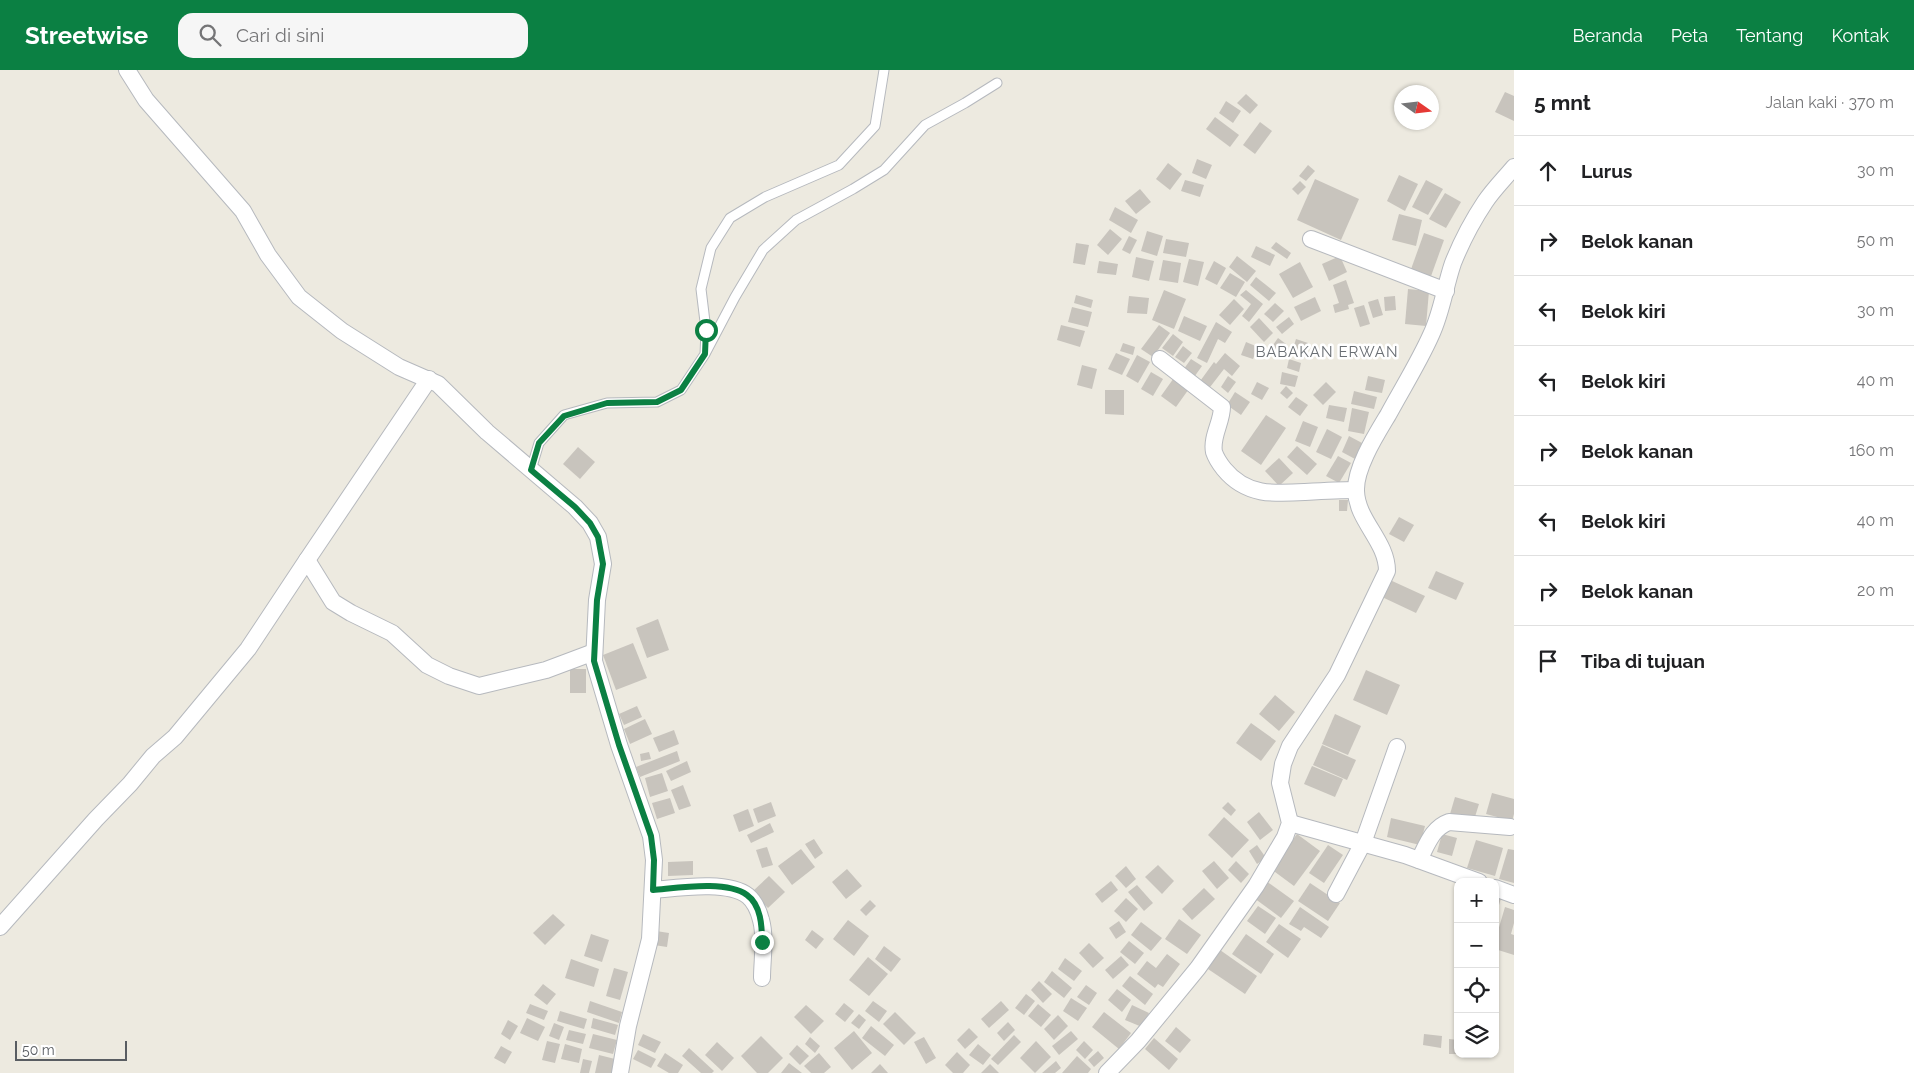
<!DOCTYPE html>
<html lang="id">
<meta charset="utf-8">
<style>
:root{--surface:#fff;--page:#f6f6f6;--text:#202124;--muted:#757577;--line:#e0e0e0;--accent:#0b8043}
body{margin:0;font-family:Raleway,sans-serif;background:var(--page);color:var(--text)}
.controls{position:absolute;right:15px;bottom:15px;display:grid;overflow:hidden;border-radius:10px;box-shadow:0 1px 4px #0004}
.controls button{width:45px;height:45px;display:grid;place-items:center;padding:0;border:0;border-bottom:1px solid var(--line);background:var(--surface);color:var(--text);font:25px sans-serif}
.compass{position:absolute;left:1394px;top:15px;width:45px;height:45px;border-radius:50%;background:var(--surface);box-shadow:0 1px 4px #0004;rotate:104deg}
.scale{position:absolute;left:15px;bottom:12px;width:112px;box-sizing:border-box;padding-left:5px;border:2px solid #595d62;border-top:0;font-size:14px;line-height:18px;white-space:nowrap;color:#595d62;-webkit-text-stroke:4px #fff;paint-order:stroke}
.stop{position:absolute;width:15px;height:15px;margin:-11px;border:4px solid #0b8043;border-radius:50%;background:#fff}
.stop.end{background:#0b8043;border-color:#fff;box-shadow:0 1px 5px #0008}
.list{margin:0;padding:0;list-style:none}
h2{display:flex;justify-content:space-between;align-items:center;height:65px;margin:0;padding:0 20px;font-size:21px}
h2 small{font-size:16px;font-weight:400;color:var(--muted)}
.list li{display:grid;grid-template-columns:32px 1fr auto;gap:15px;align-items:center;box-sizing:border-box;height:70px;padding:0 20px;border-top:1px solid var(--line)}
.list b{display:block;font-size:19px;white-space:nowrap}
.list em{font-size:16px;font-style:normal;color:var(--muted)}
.icon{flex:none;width:28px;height:28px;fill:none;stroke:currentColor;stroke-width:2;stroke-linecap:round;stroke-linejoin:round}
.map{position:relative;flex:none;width:1514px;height:1003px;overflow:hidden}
header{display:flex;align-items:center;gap:30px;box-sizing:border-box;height:70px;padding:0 25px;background:var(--accent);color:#fff}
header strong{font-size:24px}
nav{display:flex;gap:28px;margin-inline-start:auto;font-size:18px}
.search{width:350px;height:45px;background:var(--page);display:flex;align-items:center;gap:12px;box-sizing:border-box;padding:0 18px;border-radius:15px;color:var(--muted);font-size:19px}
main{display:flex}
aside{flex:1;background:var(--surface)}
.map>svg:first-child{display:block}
.building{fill:#c8c4bd}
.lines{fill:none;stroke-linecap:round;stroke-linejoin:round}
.service-casing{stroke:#b6b9be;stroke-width:11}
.minor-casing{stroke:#b6b9be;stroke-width:18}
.service{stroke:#fff;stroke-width:9}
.minor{stroke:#fff;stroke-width:16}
.route{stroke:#0b8043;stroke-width:6}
.labels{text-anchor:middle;stroke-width:5;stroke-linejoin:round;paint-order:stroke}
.neighbourhood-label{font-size:15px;letter-spacing:1px;fill:#6a6f74;stroke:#fff}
</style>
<header>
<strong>Streetwise</strong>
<div class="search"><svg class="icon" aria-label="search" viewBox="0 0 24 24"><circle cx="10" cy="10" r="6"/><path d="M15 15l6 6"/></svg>Cari di sini</div>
<nav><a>Beranda</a><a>Peta</a><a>Tentang</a><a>Kontak</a></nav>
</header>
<main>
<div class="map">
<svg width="1514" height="1003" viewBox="0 0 1514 1003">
<rect width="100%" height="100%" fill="#edeae0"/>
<g class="building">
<polygon points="1505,22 1514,26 1514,51 1495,42"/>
<polygon points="1246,24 1258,35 1250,44 1237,33"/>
<polygon points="1226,31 1241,41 1233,53 1219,43"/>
<polygon points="1215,47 1239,65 1230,77 1206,59"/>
<polygon points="1260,52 1272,61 1255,84 1243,75"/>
<polygon points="1197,89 1212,95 1206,109 1192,103"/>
<polygon points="1168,93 1182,104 1170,120 1156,109"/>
<polygon points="1308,95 1315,101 1306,111 1299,106"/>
<polygon points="1399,105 1418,114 1405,141 1387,131"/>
<polygon points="1315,109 1359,129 1341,170 1297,150"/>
<polygon points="1185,110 1204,115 1200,127 1181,121"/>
<polygon points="1426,110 1443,119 1428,145 1412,137"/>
<polygon points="1300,111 1306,117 1298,125 1292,119"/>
<polygon points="1140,119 1151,132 1136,144 1125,131"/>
<polygon points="1445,123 1461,132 1446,158 1429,149"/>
<polygon points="1115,137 1138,150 1131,163 1109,150"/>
<polygon points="1399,144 1422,150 1416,176 1392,170"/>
<polygon points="1110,159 1122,169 1108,185 1097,175"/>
<polygon points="1147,161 1163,166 1157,186 1141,181"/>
<polygon points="1424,163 1444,170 1430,209 1410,202"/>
<polygon points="1129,166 1137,170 1130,184 1122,180"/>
<polygon points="1166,169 1189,173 1186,187 1163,183"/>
<polygon points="1276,172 1291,183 1287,189 1271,178"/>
<polygon points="1076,173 1089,175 1085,195 1073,193"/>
<polygon points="1256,176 1275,185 1270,196 1251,187"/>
<polygon points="1237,186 1256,201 1247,212 1229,197"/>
<polygon points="1340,186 1347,202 1329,211 1322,194"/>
<polygon points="1136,187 1154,191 1149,211 1132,207"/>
<polygon points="1189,189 1204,192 1198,216 1183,212"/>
<polygon points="1163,190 1181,193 1178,213 1159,210"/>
<polygon points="1099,191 1118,194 1116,205 1097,203"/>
<polygon points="1214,191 1226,198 1217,215 1205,209"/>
<polygon points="1300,192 1313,217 1293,228 1279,204"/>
<polygon points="1230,203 1245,212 1236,227 1220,218"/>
<polygon points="1256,207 1276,223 1269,231 1250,215"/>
<polygon points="1346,210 1354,233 1348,235 1349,239 1335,243 1333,235 1339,233 1333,215"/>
<polygon points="1408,219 1429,221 1426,256 1405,254"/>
<polygon points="1164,220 1186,229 1174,259 1152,250"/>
<polygon points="1246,220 1263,234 1249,252 1242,246 1251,234 1240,225"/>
<polygon points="1076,225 1093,230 1091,238 1074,233"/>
<polygon points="1129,226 1149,228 1147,244 1127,243"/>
<polygon points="1395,226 1396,240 1385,241 1384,227"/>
<polygon points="1315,227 1321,241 1301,251 1294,237"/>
<polygon points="1234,229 1244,239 1230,255 1219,245"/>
<polygon points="1378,229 1383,245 1373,248 1368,232"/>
<polygon points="1275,233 1284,241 1273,252 1264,244"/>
<polygon points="1364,235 1370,254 1360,257 1354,238"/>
<polygon points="1072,237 1092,242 1088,257 1068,252"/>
<polygon points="1184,246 1207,256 1200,271 1178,261"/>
<polygon points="1289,247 1294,254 1282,264 1276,257"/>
<polygon points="1259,248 1273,263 1264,272 1250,257"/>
<polygon points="1216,252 1232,262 1225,273 1218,269 1207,293 1197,288"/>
<polygon points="1061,255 1085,261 1080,277 1057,270"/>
<polygon points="1159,255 1170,263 1153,287 1141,279"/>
<polygon points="1173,264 1183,272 1173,286 1162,278"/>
<polygon points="1278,268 1286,274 1276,288 1268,282"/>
<polygon points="1296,269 1308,273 1303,289 1291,285"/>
<polygon points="1246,272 1258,277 1253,289 1241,285"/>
<polygon points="1123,273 1135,277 1133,285 1120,281"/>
<polygon points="1183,276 1192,283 1184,293 1175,287"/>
<polygon points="1116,283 1130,289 1122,305 1108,299"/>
<polygon points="1225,283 1240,296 1232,306 1224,299 1207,321 1198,314 1214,292 1216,294"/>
<polygon points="1137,285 1150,292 1138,313 1126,306"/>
<polygon points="1191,289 1202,296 1192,310 1181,303"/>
<polygon points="1289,289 1301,293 1299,302 1287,298"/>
<polygon points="1082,295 1097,299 1092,319 1077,315"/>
<polygon points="1151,302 1163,309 1153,326 1141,319"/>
<polygon points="1282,302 1298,306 1295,317 1280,314"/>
<polygon points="1176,305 1191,316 1176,337 1161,326"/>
<polygon points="1228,306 1236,312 1228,323 1221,317"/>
<polygon points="1368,306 1385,310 1382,323 1365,320"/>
<polygon points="1257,312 1269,318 1262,330 1251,324"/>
<polygon points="1326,312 1336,322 1323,335 1313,325"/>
<polygon points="1286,316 1293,323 1287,329 1280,323"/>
<polygon points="1105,320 1124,320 1124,345 1105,344"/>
<polygon points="1354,321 1377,327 1374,339 1351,334"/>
<polygon points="1235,322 1250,332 1241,345 1227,335"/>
<polygon points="1296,327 1308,335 1300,346 1288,337"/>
<polygon points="1329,335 1347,338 1344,352 1326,348"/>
<polygon points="1352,338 1369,342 1364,364 1348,361"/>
<polygon points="1266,345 1286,358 1261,395 1241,381"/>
<polygon points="1303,351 1318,357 1310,377 1295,371"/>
<polygon points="1327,359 1342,367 1331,389 1316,382"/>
<polygon points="1349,366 1362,373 1355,389 1342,382"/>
<polygon points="1297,376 1317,394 1307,405 1287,387"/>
<polygon points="578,377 595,392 580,409 563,394"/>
<polygon points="1338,386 1351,393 1339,413 1326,406"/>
<polygon points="1279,388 1293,403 1279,416 1265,401"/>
<polygon points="1339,430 1348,430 1347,441 1339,441"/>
<polygon points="1399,447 1414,455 1404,472 1389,464"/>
<polygon points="1436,501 1464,513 1456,530 1428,518"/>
<polygon points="1390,510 1425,526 1416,543 1382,527"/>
<polygon points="658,549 669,580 647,588 636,558"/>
<polygon points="633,573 647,608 616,620 603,585"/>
<rect x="570" y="599" width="16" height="24"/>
<polygon points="1366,600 1400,615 1387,645 1353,630"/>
<polygon points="1275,625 1295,642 1279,661 1259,644"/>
<polygon points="637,636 642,647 624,655 619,644"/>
<polygon points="1335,644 1361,656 1348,685 1322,674"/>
<polygon points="645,649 652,664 630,674 624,659"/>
<polygon points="1251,653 1276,671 1261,691 1236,673"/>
<polygon points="674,660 679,674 659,682 653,668"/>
<polygon points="1322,675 1356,690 1347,710 1313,695"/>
<polygon points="677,681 680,691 640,707 636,697"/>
<polygon points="649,682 651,689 641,691 640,684"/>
<polygon points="687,691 691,702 671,711 666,701"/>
<polygon points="1312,696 1343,709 1335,727 1304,714"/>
<polygon points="662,703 668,721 650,727 645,708"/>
<polygon points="683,715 691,736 679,740 671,720"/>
<polygon points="1492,723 1514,729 1514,744 1512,751 1486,744"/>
<polygon points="1455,727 1479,734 1474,750 1450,744"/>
<polygon points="670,728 675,743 657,749 652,733"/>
<polygon points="771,732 776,746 758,753 753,739"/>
<polygon points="1228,732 1236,740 1231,746 1222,738"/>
<polygon points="748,739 754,756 739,762 733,745"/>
<polygon points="1259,742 1273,760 1260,770 1247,752"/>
<polygon points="1224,747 1249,770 1232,788 1208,765"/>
<polygon points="1391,748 1425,756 1420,775 1387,767"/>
<polygon points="770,753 774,762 751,773 747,765"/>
<polygon points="1297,764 1320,781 1294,816 1271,799"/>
<polygon points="1442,764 1457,768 1452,786 1437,782"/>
<polygon points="814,769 823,783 815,789 805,774"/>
<polygon points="1476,770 1503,778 1495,806 1467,798"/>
<polygon points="1257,775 1266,788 1257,794 1249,781"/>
<polygon points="1328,775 1343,785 1324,813 1309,803"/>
<polygon points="767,777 773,795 762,798 756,780"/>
<polygon points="801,779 815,797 792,815 778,796"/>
<polygon points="1508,779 1514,780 1514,813 1499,809"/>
<polygon points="693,791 693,805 668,806 668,792"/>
<polygon points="1214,791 1229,808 1217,819 1202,801"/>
<polygon points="1236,791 1249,804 1241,813 1228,800"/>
<polygon points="1158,795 1174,811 1162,824 1145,807"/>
<polygon points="1126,796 1136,809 1126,818 1115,806"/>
<polygon points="847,799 862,816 846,829 832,812"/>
<polygon points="769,806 785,822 768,838 752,822"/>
<polygon points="1111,811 1118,820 1102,833 1095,824"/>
<polygon points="1266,811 1294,831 1281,848 1254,828"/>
<polygon points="1310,813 1340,833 1328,851 1298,831"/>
<polygon points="1137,815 1153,833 1144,841 1128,822"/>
<polygon points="1204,818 1215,829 1192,850 1182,839"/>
<polygon points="1495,826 1501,828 1496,846 1495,846"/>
<polygon points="1126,828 1138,839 1126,852 1114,841"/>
<polygon points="870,830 876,836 866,846 860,840"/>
<polygon points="1258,836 1276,848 1265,864 1247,851"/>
<polygon points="1300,837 1329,857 1321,868 1304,857 1301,861 1289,854"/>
<polygon points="1505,837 1514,840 1514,853 1511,864 1514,865 1514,885 1495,879 1495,871"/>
<polygon points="553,844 565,855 545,875 533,863"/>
<polygon points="1179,849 1201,865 1187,884 1165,869"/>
<polygon points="848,850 869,866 854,886 833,869"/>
<polygon points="1119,851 1126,862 1116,869 1109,858"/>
<polygon points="1141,852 1162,868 1151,881 1131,865"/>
<polygon points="1279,854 1301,869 1288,888 1266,872"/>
<polygon points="812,860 824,869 816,879 805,870"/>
<polygon points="656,861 669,863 667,877 654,875"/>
<polygon points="591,864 609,870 602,892 584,886"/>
<polygon points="1246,864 1274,884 1261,904 1232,884"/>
<polygon points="1129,871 1144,883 1135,894 1120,882"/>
<polygon points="1089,873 1104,888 1093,898 1079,883"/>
<polygon points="884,876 901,889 891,902 875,889"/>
<polygon points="1220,880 1257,906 1245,924 1208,899"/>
<polygon points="1167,884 1180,894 1163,917 1158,914 1155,918 1137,904 1147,891 1156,898"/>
<polygon points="1121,886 1129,895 1113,909 1105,900"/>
<polygon points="868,887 888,904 869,926 849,910"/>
<polygon points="1065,888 1082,901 1074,911 1058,899"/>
<polygon points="571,889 599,899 594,917 565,908"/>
<polygon points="614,898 628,902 620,930 606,926"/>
<polygon points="1052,901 1072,918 1064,928 1044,912"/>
<polygon points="1130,906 1153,924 1145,935 1122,916"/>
<polygon points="1039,911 1052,924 1043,933 1031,920"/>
<polygon points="543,914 556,924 547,935 534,925"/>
<polygon points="1086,915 1097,923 1089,935 1077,927"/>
<polygon points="1117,919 1131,930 1122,942 1108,930"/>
<polygon points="1026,924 1035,931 1024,945 1015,938"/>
<polygon points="1071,928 1087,938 1078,951 1063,941"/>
<polygon points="590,931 622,942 619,953 587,942"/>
<polygon points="873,931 887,941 879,952 865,941"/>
<polygon points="1001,931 1009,940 989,958 981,949"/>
<polygon points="844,933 854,941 845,952 835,944"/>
<polygon points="530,934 548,941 544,950 526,943"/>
<polygon points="1038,934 1051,945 1041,957 1028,946"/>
<polygon points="806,935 824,951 811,964 794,947"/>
<polygon points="1132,935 1149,943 1142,957 1125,950"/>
<polygon points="560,941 587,949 584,959 557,951"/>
<polygon points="895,942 916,963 904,975 883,954"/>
<polygon points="1104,942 1131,963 1119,979 1092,957"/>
<polygon points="859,944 866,950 859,959 851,953"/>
<polygon points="1058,945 1068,956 1054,970 1044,959"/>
<polygon points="527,948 545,957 538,971 520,963"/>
<polygon points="593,948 618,955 615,965 591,958"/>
<polygon points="508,950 518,956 510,970 501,964"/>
<polygon points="1008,952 1015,960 1004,971 997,963"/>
<polygon points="554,953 564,957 559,970 549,966"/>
<polygon points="871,956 894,975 885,986 862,968"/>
<polygon points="1176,957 1191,970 1180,983 1165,971"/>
<polygon points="969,958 978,967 965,979 957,970"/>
<polygon points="569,960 586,964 583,974 566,970"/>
<polygon points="854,961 872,983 852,1000 834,978"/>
<polygon points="1071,961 1078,969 1059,985 1052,976"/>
<polygon points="593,964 617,970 613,984 589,978"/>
<polygon points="643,964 661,972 655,983 638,975"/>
<polygon points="1424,964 1442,966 1441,978 1423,975"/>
<polygon points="1014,965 1021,972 998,995 991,989"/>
<polygon points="761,966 783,988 768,1003 757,1003 741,986"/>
<polygon points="810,967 820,976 815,983 805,974"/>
<polygon points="924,967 936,988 926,994 914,972"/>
<polygon points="1154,968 1178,989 1169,1000 1145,979"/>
<polygon points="1449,969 1458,970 1458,984 1449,984"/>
<polygon points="547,971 560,974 555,993 542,990"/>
<polygon points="1036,971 1051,987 1035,1003 1020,988"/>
<polygon points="1084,971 1093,980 1085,989 1076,980"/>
<polygon points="717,972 734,988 722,1001 705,985"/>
<polygon points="565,974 582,979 579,993 561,989"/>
<polygon points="978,974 991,985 983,995 969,985"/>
<polygon points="797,975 809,986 800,995 789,984"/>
<polygon points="501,976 512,982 505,994 494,988"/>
<polygon points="689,978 714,1001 712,1003 701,1003 682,986"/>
<polygon points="638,980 656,989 651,998 633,989"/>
<polygon points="1098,981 1104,988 1094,997 1088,990"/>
<polygon points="957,982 970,995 963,1003 953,1003 945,995"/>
<polygon points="665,983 683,995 678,1003 669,1003 657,996"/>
<polygon points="819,983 831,997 824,1003 811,1003 804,996"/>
<polygon points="599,985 619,990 616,1003 595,1003"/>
<polygon points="1077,986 1091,999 1088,1003 1062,1003"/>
<polygon points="583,989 592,991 589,1003 580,1003"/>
<polygon points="1056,991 1061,998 1055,1003 1042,1003"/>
<polygon points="789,993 802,1003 781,1003"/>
<polygon points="880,994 888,1003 871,1003"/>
<polygon points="990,994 999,1003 981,1003"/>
</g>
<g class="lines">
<defs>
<g id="service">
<polyline points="706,282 735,227 763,180 796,150 853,119 884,100 925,55 965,33 997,13"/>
<polyline points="531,400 539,373 564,345 607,333 657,332 681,320 705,284 706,260 701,219 711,178 730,148 765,127 839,95 875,56 884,0"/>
</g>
<g id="minor">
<polyline points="127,0 146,30 243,141 268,185 299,227 342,261 399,297 438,314 487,362 575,437 590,453 598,467 603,494 597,530 594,591 619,675 651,766 654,790 650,869 628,956 620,1003"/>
<polyline points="1311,169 1446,221"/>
<path d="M1160,289l62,48c0,15 -11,30 -8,45 2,6 6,12 10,17 22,27 50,25 81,23 17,-1 34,-2 50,-2"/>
<polyline points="307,490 429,309"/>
<polyline points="1290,753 1405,785 1479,812"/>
<path d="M1419,790c8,-15 13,-32 30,-38l61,5"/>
<polyline points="1495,818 1514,825"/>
<path d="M653,820c24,-2 75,-10 95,6 7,6 11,16 13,24 5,18 1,40 1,58"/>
<polyline points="1336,824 1363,773 1397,677"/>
<polyline points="0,857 96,749 130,714 153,686 175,667 248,579 307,490 333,532 351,543 392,563 427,595 449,606 479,616 546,600 594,582"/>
<path d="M1107,1003l31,-32 60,-73 58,-82 29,-49 5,-14 -10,-40 3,-19 7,-18 47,-71 50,-104c0,-30 -30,-50 -31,-80 -1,-23 20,-56 32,-76 14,-26 31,-53 43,-80 11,-23 14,-49 22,-72 8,-20 20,-43 32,-61 8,-12 19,-23 29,-35"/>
</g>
</defs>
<use href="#service" class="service-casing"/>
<use href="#minor" class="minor-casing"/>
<use href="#service" class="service"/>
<use href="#minor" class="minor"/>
</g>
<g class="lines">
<path class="route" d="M706,260l-1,24 -24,36 -24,12 -50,1 -43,13 -25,27 -8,27 44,37 15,16 8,14 5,27 -6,36 -3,61 25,84 32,91 3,24 -1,30c25,-2 73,-10 94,5 14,10 15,31 15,47"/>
</g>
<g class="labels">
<g class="neighbourhood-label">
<text x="1327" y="287">BABAKAN ERWAN</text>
</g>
</g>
</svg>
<div class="controls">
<button>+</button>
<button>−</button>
<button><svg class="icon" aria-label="locate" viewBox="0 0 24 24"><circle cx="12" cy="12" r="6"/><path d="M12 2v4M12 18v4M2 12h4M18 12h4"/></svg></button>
<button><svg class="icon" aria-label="layers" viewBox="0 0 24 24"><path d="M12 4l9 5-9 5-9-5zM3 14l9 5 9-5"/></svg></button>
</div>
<svg class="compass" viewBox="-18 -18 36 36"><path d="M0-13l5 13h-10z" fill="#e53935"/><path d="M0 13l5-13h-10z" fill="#757577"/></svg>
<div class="scale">50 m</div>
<div class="stop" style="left:706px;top:260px"></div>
<div class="stop end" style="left:762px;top:872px"></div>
</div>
<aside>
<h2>5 mnt<small>Jalan kaki · 370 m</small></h2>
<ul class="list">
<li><svg class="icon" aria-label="ahead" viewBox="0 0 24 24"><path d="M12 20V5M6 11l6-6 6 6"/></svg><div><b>Lurus</b></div><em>30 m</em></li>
<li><svg class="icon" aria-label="right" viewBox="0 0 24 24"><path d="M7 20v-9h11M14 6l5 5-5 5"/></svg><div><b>Belok kanan</b></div><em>50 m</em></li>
<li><svg class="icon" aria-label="left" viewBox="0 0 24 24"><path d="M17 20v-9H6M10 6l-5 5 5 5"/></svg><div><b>Belok kiri</b></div><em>30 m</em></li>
<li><svg class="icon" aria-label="left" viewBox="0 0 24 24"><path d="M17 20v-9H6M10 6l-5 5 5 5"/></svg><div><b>Belok kiri</b></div><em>40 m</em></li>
<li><svg class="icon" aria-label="right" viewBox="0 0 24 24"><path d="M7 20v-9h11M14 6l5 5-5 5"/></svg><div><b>Belok kanan</b></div><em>160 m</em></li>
<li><svg class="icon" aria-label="left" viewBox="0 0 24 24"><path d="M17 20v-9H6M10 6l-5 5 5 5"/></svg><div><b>Belok kiri</b></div><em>40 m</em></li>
<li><svg class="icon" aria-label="right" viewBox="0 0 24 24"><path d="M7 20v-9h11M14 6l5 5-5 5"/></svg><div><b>Belok kanan</b></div><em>20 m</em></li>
<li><svg class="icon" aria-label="arrive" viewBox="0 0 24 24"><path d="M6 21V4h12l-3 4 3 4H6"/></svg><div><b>Tiba di tujuan</b></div></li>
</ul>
</aside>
</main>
